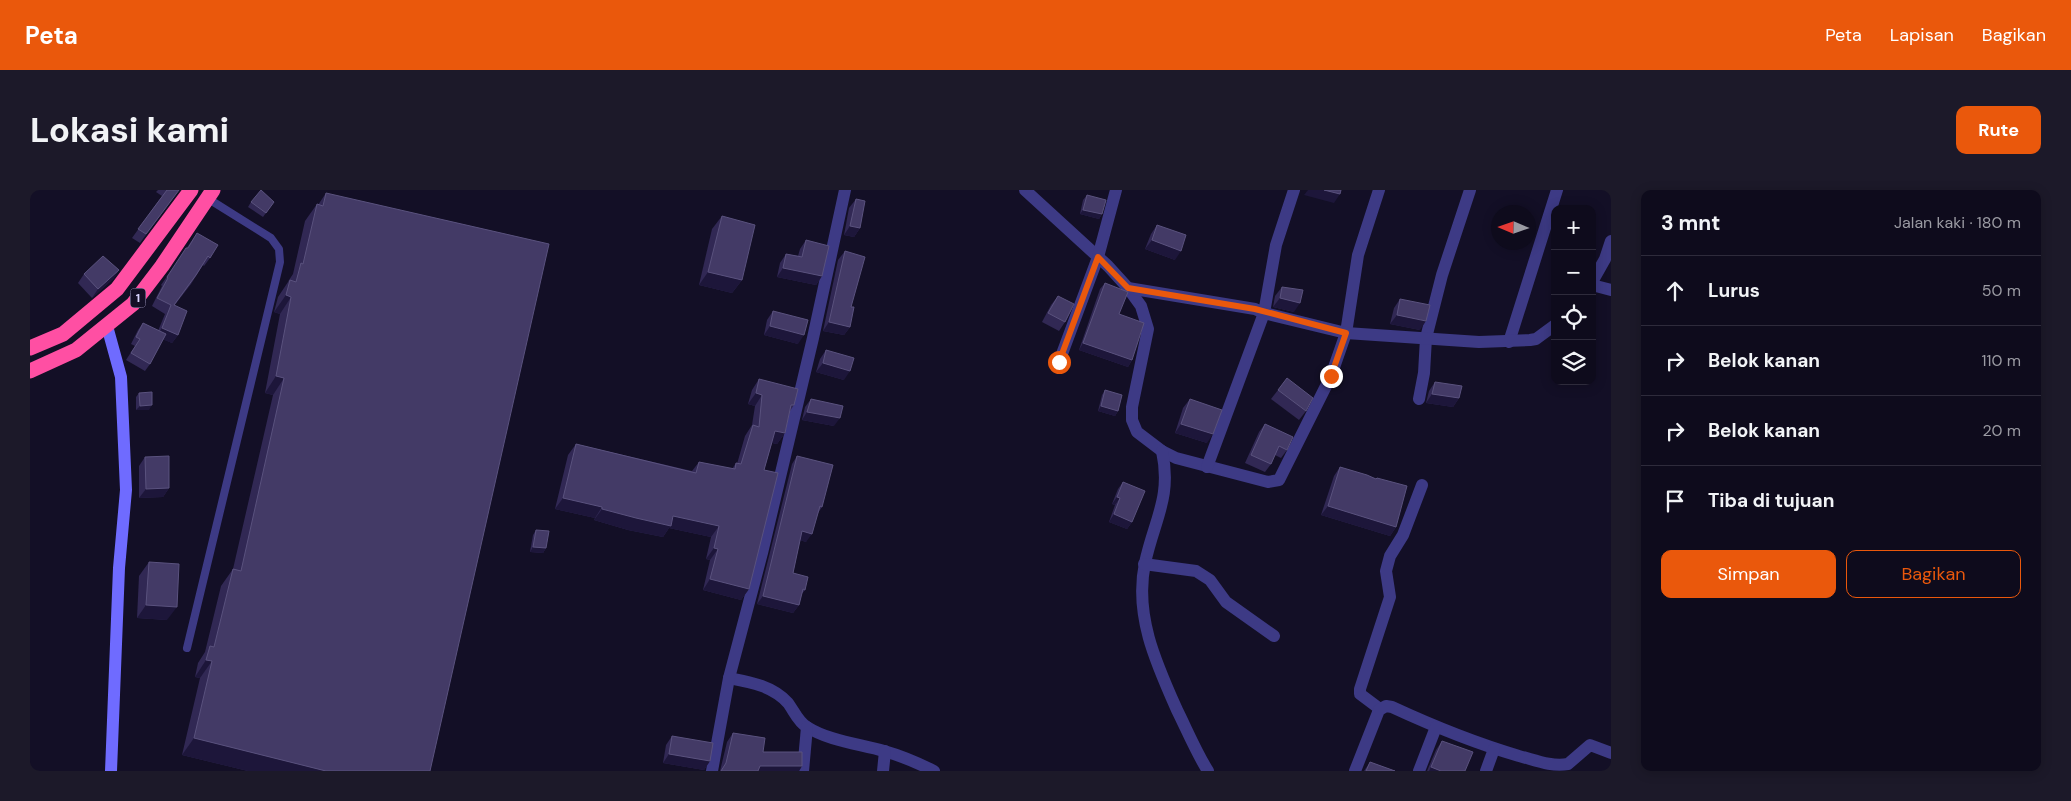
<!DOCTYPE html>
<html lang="id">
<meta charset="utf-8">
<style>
:root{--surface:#0e0b1c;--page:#1c1929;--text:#f1f3f6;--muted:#9b9ba3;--line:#2e2b3b;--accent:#ea580c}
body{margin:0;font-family:"DM Sans",sans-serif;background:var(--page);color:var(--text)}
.controls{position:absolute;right:15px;top:15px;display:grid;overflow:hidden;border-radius:10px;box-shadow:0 2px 12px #0003}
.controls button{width:45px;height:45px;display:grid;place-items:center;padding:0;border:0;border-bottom:1px solid var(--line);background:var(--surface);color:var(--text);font:25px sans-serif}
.compass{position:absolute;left:1461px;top:15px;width:45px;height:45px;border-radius:50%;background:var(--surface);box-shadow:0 2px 12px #0003;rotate:272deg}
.stop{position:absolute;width:15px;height:15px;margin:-11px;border:4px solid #ea580c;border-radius:50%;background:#fff}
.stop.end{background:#ea580c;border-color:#fff;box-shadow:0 1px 5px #0008}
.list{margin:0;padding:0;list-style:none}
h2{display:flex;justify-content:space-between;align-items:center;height:65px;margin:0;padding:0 20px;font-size:21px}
h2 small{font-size:16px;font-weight:400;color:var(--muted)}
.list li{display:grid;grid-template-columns:32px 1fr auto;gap:15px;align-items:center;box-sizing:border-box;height:70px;padding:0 20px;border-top:1px solid var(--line)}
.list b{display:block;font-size:19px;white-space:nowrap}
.list em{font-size:16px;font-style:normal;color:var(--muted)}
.actions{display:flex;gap:10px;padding:15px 20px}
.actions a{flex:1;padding:11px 0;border:1px solid var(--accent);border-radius:10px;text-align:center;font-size:18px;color:var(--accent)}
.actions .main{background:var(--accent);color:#fff}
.icon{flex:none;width:28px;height:28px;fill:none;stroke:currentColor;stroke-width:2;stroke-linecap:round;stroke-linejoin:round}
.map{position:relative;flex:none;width:1581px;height:581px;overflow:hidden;border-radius:10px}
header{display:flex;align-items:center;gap:30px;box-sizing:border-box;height:70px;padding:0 25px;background:var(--accent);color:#fff}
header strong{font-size:24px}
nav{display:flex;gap:28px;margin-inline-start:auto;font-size:18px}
.intro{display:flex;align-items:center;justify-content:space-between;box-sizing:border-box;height:120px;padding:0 30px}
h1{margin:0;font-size:35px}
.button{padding:12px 22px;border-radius:10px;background:var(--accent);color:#fff;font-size:18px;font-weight:700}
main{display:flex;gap:30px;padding:0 30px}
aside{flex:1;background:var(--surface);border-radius:10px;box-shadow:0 2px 12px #0003}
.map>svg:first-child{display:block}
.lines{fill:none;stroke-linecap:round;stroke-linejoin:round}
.lane{stroke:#3d3a85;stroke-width:8}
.street{stroke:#3d3a85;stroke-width:12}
.secondary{stroke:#6f6bff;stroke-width:12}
.highway{stroke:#ff4fa3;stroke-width:15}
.wall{fill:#312854}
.shaded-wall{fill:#1d163a}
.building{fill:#433a66;stroke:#5a527e}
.route{stroke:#ea580c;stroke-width:6}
.labels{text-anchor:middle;stroke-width:4;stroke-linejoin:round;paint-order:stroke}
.shield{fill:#130f26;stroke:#9e99be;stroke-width:1}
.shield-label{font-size:12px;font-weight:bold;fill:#d9d4ff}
</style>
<header>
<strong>Peta</strong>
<nav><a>Peta</a><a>Lapisan</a><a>Bagikan</a></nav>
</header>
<div class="intro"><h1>Lokasi kami</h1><a class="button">Rute</a></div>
<main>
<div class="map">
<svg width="1581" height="581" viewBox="0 0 1581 581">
<rect width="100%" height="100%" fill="#130f26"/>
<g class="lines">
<polyline class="lane" points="157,458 250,72 249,59 241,48 177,8"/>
<g class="street">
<polyline points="995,0 1078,76 1098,98 1111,116 1118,139 1102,217 1102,230 1107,242 1132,261 1146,268 1238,292 1249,290 1301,186 1316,143 1328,65 1349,0"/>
<polyline points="1562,92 1575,69 1581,51"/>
<polyline points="1562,95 1581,100"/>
<polyline points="1098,98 1225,119 1234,123 1246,55 1264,0"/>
<polyline points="1479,152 1527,0"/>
<polyline points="1029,172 1068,67 1086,0"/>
<polyline points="1389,209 1394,183 1396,148 1412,85 1440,0"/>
<path d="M1132,261c10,47 -8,69 -17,112 -11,52 11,100 32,147 10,20 19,42 31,61"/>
<polyline points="1177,277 1234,123 1316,143 1449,152 1500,150 1506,149 1525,135"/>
<polyline points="1114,374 1166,381 1180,390 1196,412 1244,446"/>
<path d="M699,488c21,4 44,8 59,25 6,8 10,19 19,24 22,14 53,17 77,24 18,5 34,12 50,20"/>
<polyline points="1350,519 1330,504 1330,499 1360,407 1356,381 1360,366 1373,345 1392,295"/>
<polyline points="682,581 699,488 732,363 783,148 815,0"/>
<polyline points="773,581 777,537"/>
<polyline points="853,581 855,561"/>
<path d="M1325,581l24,-61 7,-4 6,1c41,19 83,36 127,49 16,4 32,11 49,8l22,-19 21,8"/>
<polyline points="1389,581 1406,537"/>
<polyline points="1456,581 1464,559"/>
</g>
<polyline class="secondary" points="77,136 91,187 96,300 89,378 81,581"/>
<g class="highway">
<polyline points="0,158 33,144 87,99 161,0"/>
<polyline points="0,181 46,160 103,114 132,76 183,0"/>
</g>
</g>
<g class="wall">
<polygon points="128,0 149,0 110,53 102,48 132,6 126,2"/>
<polygon points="296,3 400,581 218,581 152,565 170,488 165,487 168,473 175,462 191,396 203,379 243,205 235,203 250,124 244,122 248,107 258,92 259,90 263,84 275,31 287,14 288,15"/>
<polygon points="1057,5 1072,24 1069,29 1050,24 1053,10"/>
<polygon points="826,9 830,38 824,47 814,45 819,18"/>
<polygon points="221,12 244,12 233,27 218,17"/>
<polygon points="692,26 712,90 702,103 669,95 682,39"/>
<polygon points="1127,35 1145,70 1115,59 1121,44"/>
<polygon points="167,43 180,68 174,76 173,75 161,94 144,116 148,145 142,153 133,149 120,174 115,181 96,170 105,156 101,154 108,140 113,133 128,141 135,124 122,116 132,96 131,95"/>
<polygon points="776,50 792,86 786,95 747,87 750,73 756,64 768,66 770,59"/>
<polygon points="815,61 821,117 820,137 814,145 793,141 808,70"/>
<polygon points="89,80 83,89 62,108 48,93 54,84"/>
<polygon points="1075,93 1089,124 1102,170 1098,177 1049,160 1070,99"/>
<polygon points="1252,97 1264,122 1243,117 1245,106"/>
<polygon points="1028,106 1035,132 1029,141 1012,132 1021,115"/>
<polygon points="1370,109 1390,140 1360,134 1364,118"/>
<polygon points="743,121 768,154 734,145 737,130"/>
<polygon points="796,160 814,190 786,182 790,169"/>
<polygon points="729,189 764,215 760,221 755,243 747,254 742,253 734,280 719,399 711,410 673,400 680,370 676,369 681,347 639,338 633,347 598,340 564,330 565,328 525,319 538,265 546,254 662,281 669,272 702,279 706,273 707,274 715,246 722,235 725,216 718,214 722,200"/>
<polygon points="1405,192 1429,208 1423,217 1396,213 1399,201"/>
<polygon points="1075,200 1088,221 1085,226 1068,221 1072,205"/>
<polygon points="1248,200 1276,221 1269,230 1241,209"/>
<polygon points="109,203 119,220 106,220 106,207"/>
<polygon points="781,209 804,236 772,230 775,217"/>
<polygon points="1160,209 1177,253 1145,243 1153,218"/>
<polygon points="1235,234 1257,260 1251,268 1245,265 1241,274 1235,282 1215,273 1229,242"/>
<polygon points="767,266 792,317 788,323 776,352 770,350 763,383 775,400 771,405 769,415 763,423 727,414 762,274"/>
<polygon points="115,267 139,298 133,307 109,308 109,276"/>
<polygon points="1310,277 1346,289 1366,337 1360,346 1291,325 1304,286"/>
<polygon points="1093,292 1102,332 1097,339 1079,332 1085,315 1082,314 1088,299"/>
<polygon points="506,340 516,358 513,363 500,362 503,345"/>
<polygon points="119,372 137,430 107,428 109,386"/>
<polygon points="703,543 733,562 772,576 769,581 690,581 697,552"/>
<polygon points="642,546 680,571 674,580 633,573 636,555"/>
<polygon points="1412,551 1435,581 1397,581 1406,560"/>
<polygon points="1340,572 1365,581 1334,581"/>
</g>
<g class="shaded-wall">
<polygon points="1278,0 1294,0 1310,4 1304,13 1274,5"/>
<polygon points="1053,20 1072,24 1069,29 1050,24"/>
<polygon points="820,36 830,38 824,47 814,45"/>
<polygon points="1122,50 1151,61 1145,70 1115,59"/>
<polygon points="753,78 792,86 786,95 747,87"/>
<polygon points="89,80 83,89 62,108 68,99"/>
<polygon points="678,82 712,90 702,103 669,95"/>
<polygon points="256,105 261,107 250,124 244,122"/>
<polygon points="1250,108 1270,113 1264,122 1243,117"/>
<polygon points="1367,125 1396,131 1390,140 1360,134"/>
<polygon points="799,132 820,137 814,145 793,141"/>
<polygon points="740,136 774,145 768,154 734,145"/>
<polygon points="132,138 148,145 142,153 126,147"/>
<polygon points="1053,153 1102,170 1098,177 1049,160"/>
<polygon points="793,173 820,181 814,190 786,182"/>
<polygon points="246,186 254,188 243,205 235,203"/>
<polygon points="726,203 732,205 725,216 718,214"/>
<polygon points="1402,204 1429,208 1423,217 1396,213"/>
<polygon points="122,215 119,220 106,220 110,216"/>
<polygon points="1071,216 1088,221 1085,226 1068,221"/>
<polygon points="777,222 810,228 804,236 772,230"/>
<polygon points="1151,234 1183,244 1177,253 1145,243"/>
<polygon points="745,241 755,243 747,254 737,252"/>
<polygon points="139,298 133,307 109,308 116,299"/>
<polygon points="1087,307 1090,308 1085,315 1082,314"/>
<polygon points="533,308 572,317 565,328 525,319"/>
<polygon points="1298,316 1366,337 1360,346 1291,325"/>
<polygon points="572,319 643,326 689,336 681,347 639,338 633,347 598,340 564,330"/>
<polygon points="1084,324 1102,332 1097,339 1079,332"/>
<polygon points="772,341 782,344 776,352 766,349"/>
<polygon points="503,357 516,358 513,363 500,362"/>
<polygon points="684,358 688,359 680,370 676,369"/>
<polygon points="680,389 719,399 711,410 673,400"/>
<polygon points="733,406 769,415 763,423 727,414"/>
<polygon points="116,415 147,417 137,430 107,428"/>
<polygon points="176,470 182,471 170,488 165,487"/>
<polygon points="164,548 296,581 218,581 152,565"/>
<polygon points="639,564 680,571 674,580 633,573"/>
<polygon points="730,576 772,576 769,581 726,581"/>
<polygon points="1401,577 1411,581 1399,581"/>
</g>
<g class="building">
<polygon points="137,0 149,0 116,44 108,39"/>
<polygon points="231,0 244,12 236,23 221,12"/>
<polygon points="1294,0 1311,0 1310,4"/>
<polygon points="296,3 519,54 400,581 296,581 164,548 182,471 176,470 180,456 184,457 203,379 211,381 254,188 246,186 261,107 256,105 260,90 266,92 271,73 273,74 287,14 293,16"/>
<polygon points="1057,5 1076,10 1072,24 1053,20"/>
<polygon points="826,9 835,11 830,38 820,36"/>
<polygon points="692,26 725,35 712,90 678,82"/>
<polygon points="1127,35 1156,45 1151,61 1122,50"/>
<polygon points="167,43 188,55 180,68 178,66 166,85 144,115 157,121 148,145 132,138 141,115 127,108 138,88 137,87 156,58 158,58"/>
<polygon points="776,50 799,56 792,86 753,78 756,64 772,67"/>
<polygon points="815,61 835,67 821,117 824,117 820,137 799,132"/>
<polygon points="73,66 89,80 68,99 54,84"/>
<polygon points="1075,93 1098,102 1089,124 1114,133 1102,170 1053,153"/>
<polygon points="1252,97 1273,100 1270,113 1250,108"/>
<polygon points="1028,106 1044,114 1035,132 1018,123"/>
<polygon points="1370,109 1400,115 1396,131 1367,125"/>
<polygon points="743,121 778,130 774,145 740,136"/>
<polygon points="113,133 136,144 120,174 101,163 110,149 106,147"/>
<polygon points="796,160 824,168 820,181 793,173"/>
<polygon points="1257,188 1283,208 1276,221 1248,200"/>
<polygon points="729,189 768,199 764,215 761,215 755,243 745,241 734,280 748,283 719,399 680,389 688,359 684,358 689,336 643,326 641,336 606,328 572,319 572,317 533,308 546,254 666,283 669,272 705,279 706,273 711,274 723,235 729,237 732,205 726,203"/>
<polygon points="1405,192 1432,196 1429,208 1402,204"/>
<polygon points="1075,200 1092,205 1088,221 1071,216"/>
<polygon points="122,202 122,215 110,216 109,203"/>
<polygon points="781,209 813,216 810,228 777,222"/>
<polygon points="1160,209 1192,220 1183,244 1151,234"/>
<polygon points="1235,234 1263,247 1257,260 1249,256 1241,274 1221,265"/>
<polygon points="139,266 139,298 116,299 115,267"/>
<polygon points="767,266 803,275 792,317 790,316 782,344 772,341 763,383 778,387 775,400 773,399 769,415 733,406"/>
<polygon points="1310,277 1337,285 1346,289 1347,288 1377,296 1366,337 1298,316"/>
<polygon points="1093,292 1115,301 1102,332 1084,324 1090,308 1087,307"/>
<polygon points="506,340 519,341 516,358 503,357"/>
<polygon points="119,372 149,374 147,417 116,415"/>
<polygon points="703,543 735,548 733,562 772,562 772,576 730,576 728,581 691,581 696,573"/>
<polygon points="642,546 683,553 680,571 639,564"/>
<polygon points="1412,551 1443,562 1435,581 1411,581 1401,577"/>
<polygon points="1340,572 1365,581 1336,581"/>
</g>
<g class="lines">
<polyline class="route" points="1029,172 1068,67 1098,98 1225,119 1316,143 1301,186"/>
</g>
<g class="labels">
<rect class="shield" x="100.5" y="98.5" width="15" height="19" rx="4"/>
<g class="shield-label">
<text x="108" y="112">1</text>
</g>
</g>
</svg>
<div class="controls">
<button>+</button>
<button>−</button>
<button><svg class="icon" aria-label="locate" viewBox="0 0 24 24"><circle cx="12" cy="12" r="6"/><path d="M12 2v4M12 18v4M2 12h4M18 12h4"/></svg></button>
<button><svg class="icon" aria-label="layers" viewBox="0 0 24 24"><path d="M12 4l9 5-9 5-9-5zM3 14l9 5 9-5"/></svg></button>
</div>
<svg class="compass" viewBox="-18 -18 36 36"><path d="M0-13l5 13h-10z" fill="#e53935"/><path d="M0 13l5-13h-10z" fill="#9b9ba3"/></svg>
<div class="stop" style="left:1029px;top:172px"></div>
<div class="stop end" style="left:1301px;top:186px"></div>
</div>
<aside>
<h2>3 mnt<small>Jalan kaki · 180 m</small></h2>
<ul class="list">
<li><svg class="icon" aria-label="ahead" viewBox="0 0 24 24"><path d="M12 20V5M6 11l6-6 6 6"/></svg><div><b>Lurus</b></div><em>50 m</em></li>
<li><svg class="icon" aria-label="right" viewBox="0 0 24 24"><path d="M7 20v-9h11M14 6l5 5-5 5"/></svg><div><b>Belok kanan</b></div><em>110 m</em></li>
<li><svg class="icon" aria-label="right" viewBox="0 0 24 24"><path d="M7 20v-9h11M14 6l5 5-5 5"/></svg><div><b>Belok kanan</b></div><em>20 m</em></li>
<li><svg class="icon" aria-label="arrive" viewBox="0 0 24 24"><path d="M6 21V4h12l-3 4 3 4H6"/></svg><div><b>Tiba di tujuan</b></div></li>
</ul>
<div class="actions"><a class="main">Simpan</a><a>Bagikan</a></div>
</aside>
</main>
